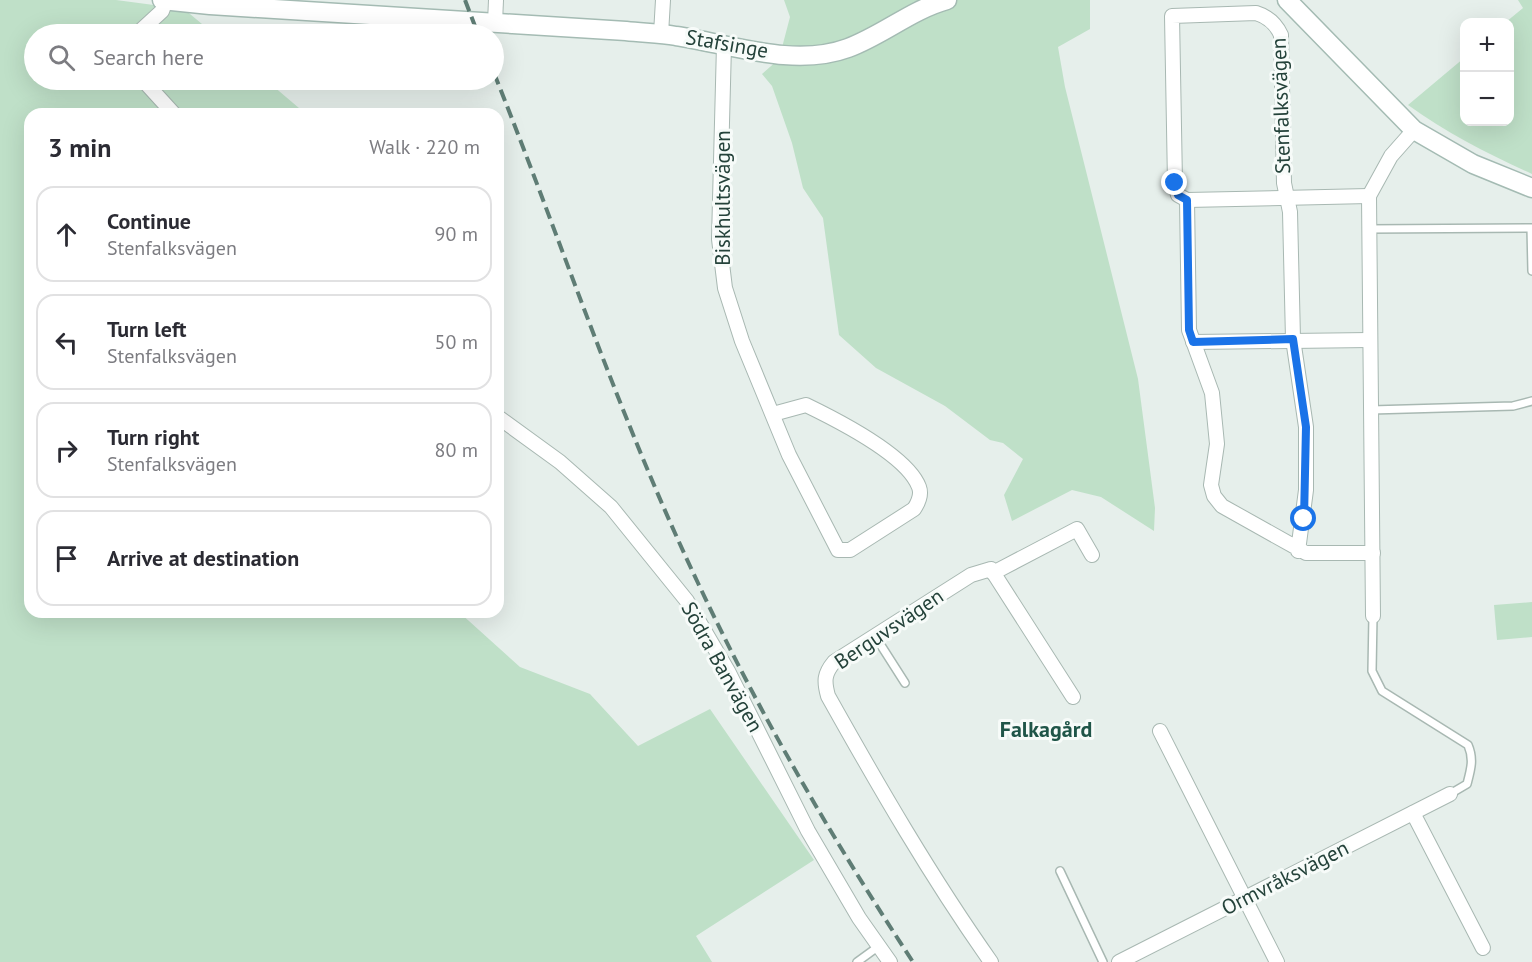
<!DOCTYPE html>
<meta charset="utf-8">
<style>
:root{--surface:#fff;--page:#f2f2f3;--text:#2b2b33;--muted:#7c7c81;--line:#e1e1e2}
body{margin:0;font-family:"PT Sans",sans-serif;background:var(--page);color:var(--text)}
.controls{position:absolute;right:18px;top:18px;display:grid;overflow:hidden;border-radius:12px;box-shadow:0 6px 24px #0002}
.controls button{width:54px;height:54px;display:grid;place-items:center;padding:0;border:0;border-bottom:2px solid var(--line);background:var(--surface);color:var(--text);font:30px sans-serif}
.stop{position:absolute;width:18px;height:18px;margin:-14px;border:4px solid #1a73e8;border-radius:50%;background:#fff}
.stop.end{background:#1a73e8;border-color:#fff;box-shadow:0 2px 6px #0008}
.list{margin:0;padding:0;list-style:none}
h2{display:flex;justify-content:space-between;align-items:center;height:78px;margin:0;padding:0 24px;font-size:26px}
h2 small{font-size:20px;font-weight:400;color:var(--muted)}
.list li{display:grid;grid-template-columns:39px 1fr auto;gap:18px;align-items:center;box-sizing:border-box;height:96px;margin:0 12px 12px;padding:0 12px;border:2px solid var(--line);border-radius:18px}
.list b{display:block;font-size:22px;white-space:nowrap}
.list p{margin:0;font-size:20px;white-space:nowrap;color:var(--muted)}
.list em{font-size:20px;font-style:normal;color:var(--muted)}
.icon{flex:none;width:33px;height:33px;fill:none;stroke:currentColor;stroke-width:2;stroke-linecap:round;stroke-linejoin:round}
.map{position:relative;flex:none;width:1532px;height:962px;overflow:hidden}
.search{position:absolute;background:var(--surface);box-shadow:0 6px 24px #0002;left:24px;top:24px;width:480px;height:66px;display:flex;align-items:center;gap:15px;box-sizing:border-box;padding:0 21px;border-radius:33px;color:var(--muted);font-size:22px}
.panel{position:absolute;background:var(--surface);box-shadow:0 6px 24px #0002;left:24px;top:108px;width:480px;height:510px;border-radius:18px}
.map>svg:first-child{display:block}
.green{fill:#bfe0c8}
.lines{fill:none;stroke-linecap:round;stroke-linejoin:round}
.lane-casing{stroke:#a8b8b2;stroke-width:10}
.street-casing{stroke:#a8b8b2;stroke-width:16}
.secondary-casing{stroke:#a4bbb3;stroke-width:21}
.lane{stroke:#fff;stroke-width:7}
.street{stroke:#fff;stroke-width:14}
.secondary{stroke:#fff;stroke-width:18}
.rail{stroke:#5f7d75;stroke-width:4;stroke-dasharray:12 6;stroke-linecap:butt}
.route{stroke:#1a73e8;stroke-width:8}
.labels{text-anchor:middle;stroke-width:6;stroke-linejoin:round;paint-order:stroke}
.street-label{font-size:21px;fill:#24423a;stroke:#f7fbf9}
.neighbourhood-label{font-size:22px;font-weight:bold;fill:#1f5548;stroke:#f7fbf9}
</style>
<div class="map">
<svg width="1532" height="962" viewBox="0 0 1532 962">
<rect width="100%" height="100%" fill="#e6efeb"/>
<g class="green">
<polygon points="0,0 116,0 184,9 214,34 34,34 34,80 266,80 306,114 30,114 30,612 459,612 520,667 590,694 638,746 710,709 814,860 696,936 712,962 0,962"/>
<polygon points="784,0 1090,0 1090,29 1058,47 1065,87 1138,379 1155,508 1154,531 1101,497 1072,490 1012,521 1004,495 1023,459 1003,443 990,440 945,406 876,368 839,335 823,218 803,188 792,143 772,86 762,74 779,59 790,17"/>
<path d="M1518,0h14v174c-44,-20 -85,-41 -124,-69l56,-47v64h46v-100h-4l17,-14z"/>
<polygon points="1532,602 1532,637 1497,640 1494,605"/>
</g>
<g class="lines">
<defs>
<g id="lane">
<polyline points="1368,229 1531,228 1532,271"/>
<polyline points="1371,410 1513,406 1532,401"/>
<path d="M1373,616l-1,55 10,20 86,54c6,14 3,24 -1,39l-17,10"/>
<polyline points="875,636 905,683"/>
<polyline points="1060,871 1103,962"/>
<polyline points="857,962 879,946"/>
</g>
<g id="street">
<polyline points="495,23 496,0"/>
<polyline points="137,34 162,11 166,0"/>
<polyline points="661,34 663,0"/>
<path d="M724,45l-5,194 6,49 17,53 47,114 49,95h12l64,-41c4,-6 8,-14 5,-22 -12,-32 -82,-67 -113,-82l-33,9"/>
<polyline points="143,80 174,114"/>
<polyline points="1187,200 1369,196"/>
<polyline points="1193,342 1370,340"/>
<polyline points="498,417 560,462 611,507 687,601 728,671 808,831 859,918 890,962"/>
<path d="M1298,551l8,-61v-63l-13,-88 -3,-127 -6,-29 -3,-148c-5,-11 -12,-18 -25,-22l-84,3 3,167 3,12 9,5 2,130 23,63 5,51 -6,41 3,11 8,10 84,47h67"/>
<polyline points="993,573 1077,529 1092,555"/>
<polyline points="1373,616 1369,196 1391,156 1414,130"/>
<polyline points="1160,731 1277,962"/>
<polyline points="1413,813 1483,948"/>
<path d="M991,962c-60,-85 -112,-175 -163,-266 -4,-15 -4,-22 6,-34l137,-87 20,-6 82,128"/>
<polyline points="1119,962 1450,794"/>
</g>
<g id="secondary">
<path d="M162,0l48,5 416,26c17,2 34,2 50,5 54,8 118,32 172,12 35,-13 63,-38 99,-48"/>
<polyline points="1287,0 1414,130 1473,164 1532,188"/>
</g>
</defs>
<use href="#lane" class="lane-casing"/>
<use href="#street" class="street-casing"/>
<use href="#secondary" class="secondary-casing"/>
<use href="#lane" class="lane"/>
<use href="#street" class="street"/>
<use href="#secondary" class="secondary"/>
<g class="rail">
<polyline points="465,0 478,34"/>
<path d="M494,73c68,170 125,344 204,510 62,132 135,257 215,379"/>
</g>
</g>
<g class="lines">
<polyline class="route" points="1175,183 1178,195 1187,200 1189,330 1193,342 1293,339 1306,427 1304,519"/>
</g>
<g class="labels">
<g class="street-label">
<text transform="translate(727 44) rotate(10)" y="7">Stafsinge</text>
<text transform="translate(1281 106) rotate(-92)" y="7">Stenfalksvägen</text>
<text transform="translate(723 198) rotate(-90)" y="7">Biskhultsvägen</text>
<text transform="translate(889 629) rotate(-34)" y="7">Berguvsvägen</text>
<text transform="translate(722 667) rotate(61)" y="7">Södra Banvägen</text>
<text transform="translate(1285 878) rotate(-27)" y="7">Ormvråksvägen</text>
</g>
<g class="neighbourhood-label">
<text x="1046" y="737">Falkagård</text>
</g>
</g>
</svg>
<div class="controls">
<button>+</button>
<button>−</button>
</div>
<div class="stop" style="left:1304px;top:519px"></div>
<div class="stop end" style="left:1175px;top:183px"></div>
<div class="search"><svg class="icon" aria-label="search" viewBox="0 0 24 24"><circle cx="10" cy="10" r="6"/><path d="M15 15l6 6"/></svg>Search here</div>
<section class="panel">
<h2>3 min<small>Walk · 220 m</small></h2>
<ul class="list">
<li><svg class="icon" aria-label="ahead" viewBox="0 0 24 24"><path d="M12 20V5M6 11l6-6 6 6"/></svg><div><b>Continue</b><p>Stenfalksvägen</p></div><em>90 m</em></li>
<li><svg class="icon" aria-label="left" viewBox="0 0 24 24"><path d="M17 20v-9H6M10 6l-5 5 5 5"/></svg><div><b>Turn left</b><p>Stenfalksvägen</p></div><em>50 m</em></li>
<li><svg class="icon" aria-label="right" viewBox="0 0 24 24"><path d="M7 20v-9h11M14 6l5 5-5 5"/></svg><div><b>Turn right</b><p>Stenfalksvägen</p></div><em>80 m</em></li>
<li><svg class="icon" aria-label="arrive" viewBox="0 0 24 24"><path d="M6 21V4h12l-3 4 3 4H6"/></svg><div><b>Arrive at destination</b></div></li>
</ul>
</section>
</div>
